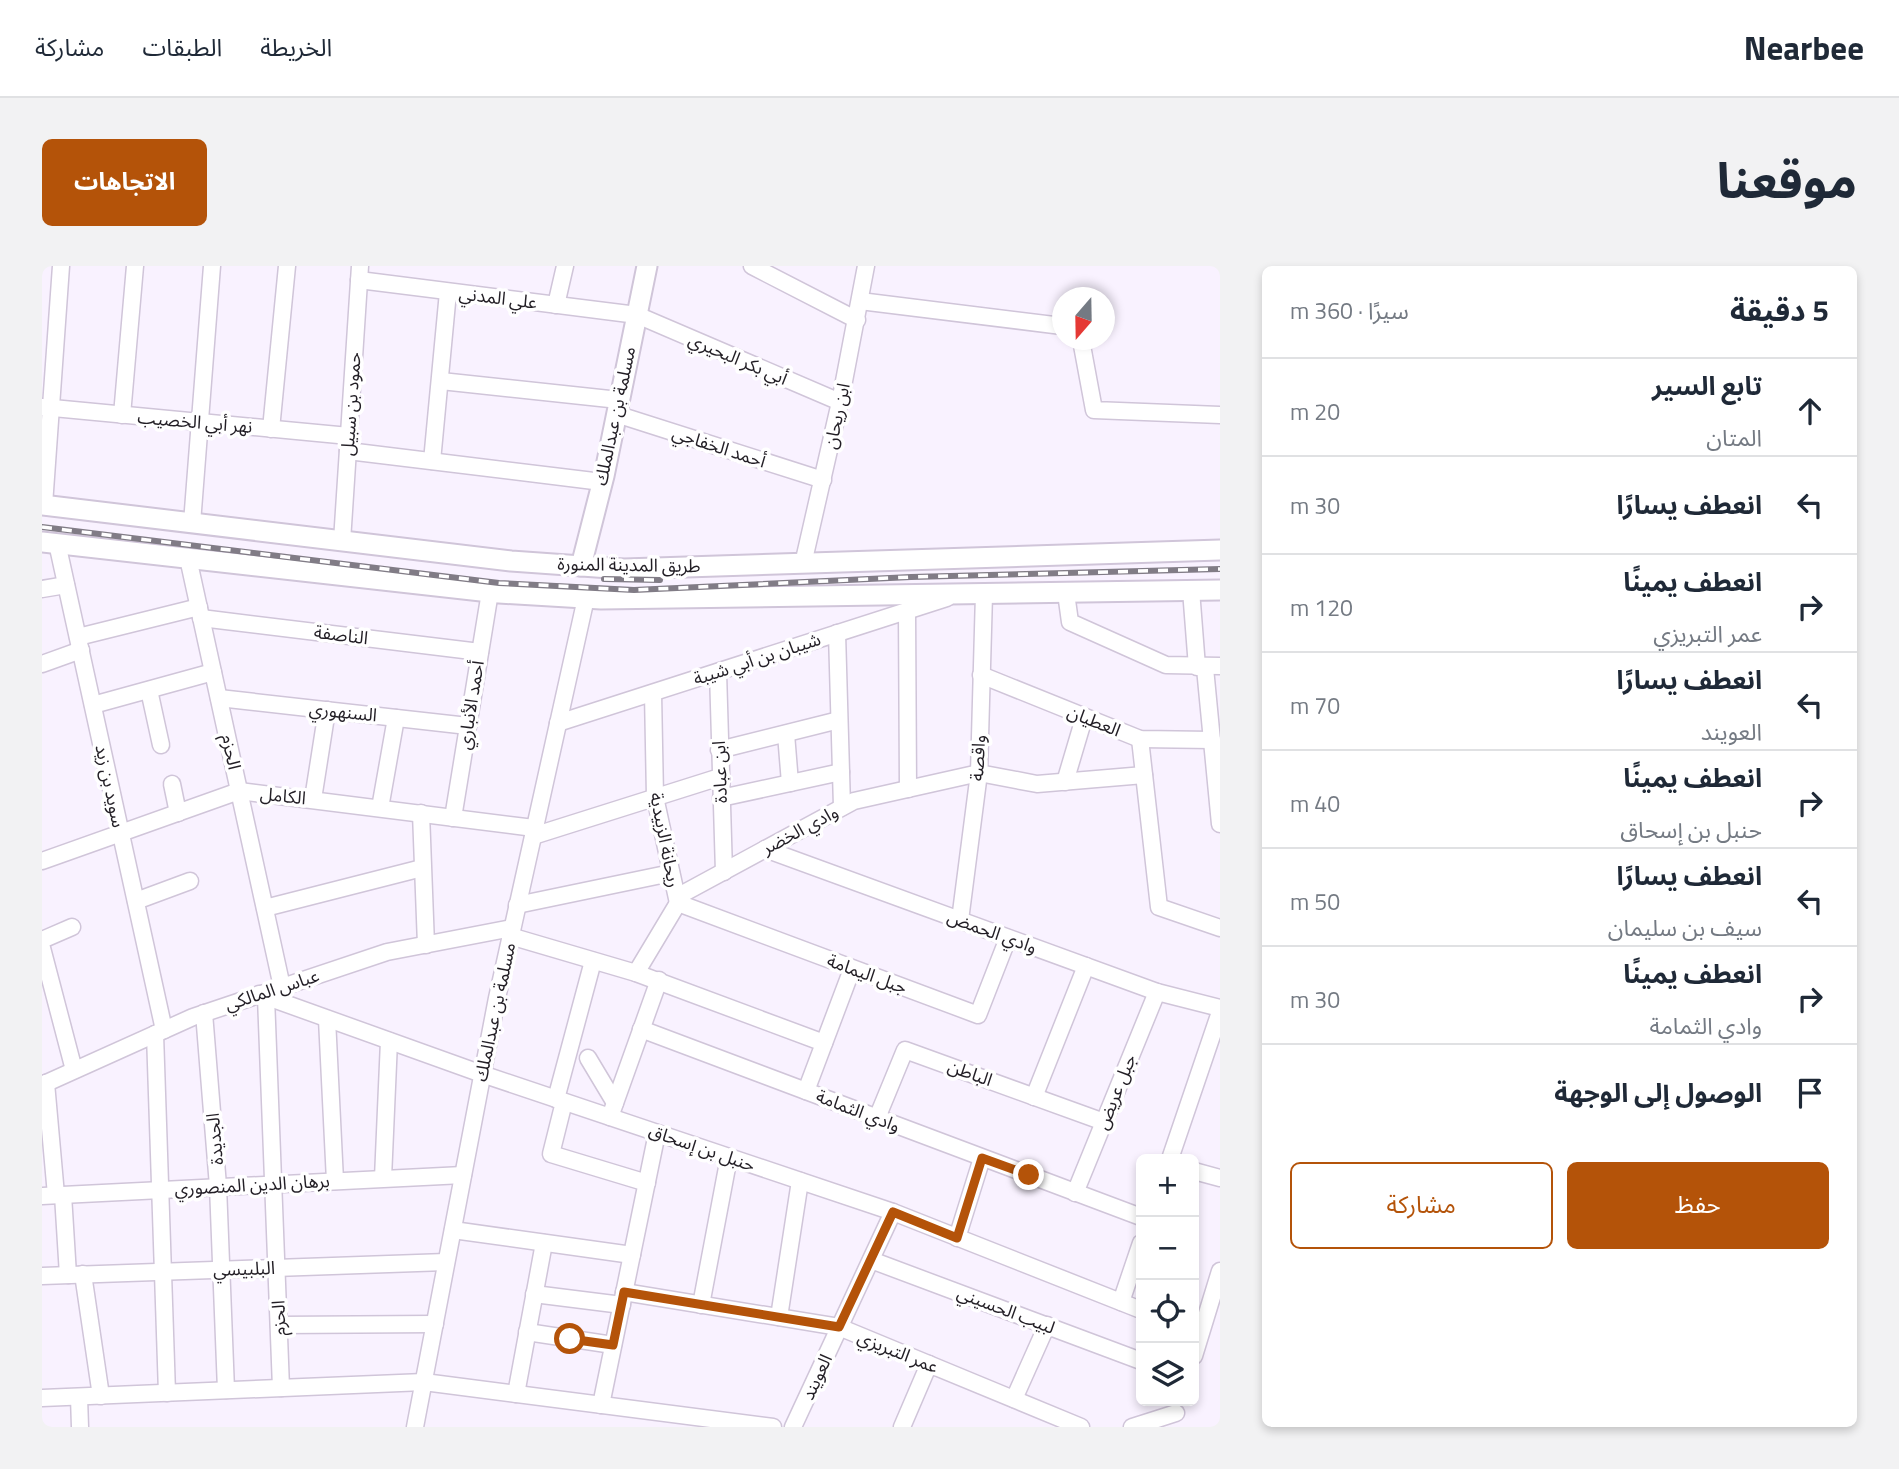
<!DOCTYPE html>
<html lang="ar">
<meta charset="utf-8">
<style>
:root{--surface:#fff;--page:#f2f2f3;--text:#1f2937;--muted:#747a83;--line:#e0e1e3;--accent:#b45309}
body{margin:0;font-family:"Titillium Web","Noto Sans Arabic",sans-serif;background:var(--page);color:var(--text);direction:rtl}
.controls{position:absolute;right:21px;bottom:21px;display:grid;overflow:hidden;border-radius:10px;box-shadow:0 4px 10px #0003}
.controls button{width:63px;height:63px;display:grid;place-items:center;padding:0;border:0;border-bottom:2px solid var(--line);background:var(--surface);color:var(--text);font:35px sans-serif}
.compass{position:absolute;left:1010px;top:21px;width:63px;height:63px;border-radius:50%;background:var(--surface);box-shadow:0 4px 10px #0003;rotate:200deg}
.stop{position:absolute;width:21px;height:21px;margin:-16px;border:5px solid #b45309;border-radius:50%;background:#fff}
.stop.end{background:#b45309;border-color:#fff;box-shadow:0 2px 7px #0008}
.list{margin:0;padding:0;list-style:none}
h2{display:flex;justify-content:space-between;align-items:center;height:91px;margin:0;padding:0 28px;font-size:30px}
h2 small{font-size:23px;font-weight:400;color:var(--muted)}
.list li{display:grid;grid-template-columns:46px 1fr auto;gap:21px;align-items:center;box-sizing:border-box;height:98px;padding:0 28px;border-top:2px solid var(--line)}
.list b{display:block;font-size:26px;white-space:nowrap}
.list p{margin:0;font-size:23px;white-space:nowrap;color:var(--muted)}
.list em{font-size:23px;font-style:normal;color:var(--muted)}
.actions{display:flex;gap:14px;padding:21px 28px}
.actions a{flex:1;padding:16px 0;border:2px solid var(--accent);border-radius:10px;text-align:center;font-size:24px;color:var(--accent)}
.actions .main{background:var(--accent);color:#fff}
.icon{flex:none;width:38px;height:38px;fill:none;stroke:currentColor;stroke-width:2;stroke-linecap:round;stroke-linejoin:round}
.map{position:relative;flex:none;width:1178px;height:1161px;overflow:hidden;direction:ltr;border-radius:10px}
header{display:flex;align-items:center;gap:42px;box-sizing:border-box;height:98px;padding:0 35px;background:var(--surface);border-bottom:2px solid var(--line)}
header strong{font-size:33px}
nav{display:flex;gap:38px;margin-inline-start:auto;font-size:24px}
.intro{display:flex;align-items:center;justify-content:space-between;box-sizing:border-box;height:168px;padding:0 42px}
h1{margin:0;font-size:49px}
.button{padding:18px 32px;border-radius:10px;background:var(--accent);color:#fff;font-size:24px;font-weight:700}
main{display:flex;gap:42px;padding:0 42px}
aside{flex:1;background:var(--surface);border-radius:10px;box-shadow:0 4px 10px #0003}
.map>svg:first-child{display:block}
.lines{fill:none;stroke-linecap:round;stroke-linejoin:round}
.minor-casing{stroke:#d0c5d9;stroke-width:19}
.major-casing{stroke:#d0c5d9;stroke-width:23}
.minor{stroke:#fff;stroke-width:16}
.major{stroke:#fff;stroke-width:19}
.rail-casing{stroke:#817c86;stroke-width:6}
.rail{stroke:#fff;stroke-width:3.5;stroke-dasharray:10;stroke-linecap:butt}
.route{stroke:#b45309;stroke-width:9}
.labels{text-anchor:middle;stroke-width:7;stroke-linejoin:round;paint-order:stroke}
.street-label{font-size:18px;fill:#221e25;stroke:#fff}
</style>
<header>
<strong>Nearbee</strong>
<nav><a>الخريطة</a><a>الطبقات</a><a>مشاركة</a></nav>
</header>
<div class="intro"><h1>موقعنا</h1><a class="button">الاتجاهات</a></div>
<main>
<aside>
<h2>5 دقيقة<small>سيرًا · 360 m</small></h2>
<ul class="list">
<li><svg class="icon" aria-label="ahead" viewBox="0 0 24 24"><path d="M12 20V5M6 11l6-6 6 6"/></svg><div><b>تابع السير</b><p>المتان</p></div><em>20 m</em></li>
<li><svg class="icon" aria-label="left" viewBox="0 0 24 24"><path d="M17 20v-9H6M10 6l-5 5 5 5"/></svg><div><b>انعطف يسارًا</b></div><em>30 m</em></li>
<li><svg class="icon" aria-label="right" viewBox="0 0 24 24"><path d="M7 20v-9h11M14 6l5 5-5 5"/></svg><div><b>انعطف يمينًا</b><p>عمر التبريزي</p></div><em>120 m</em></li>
<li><svg class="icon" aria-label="left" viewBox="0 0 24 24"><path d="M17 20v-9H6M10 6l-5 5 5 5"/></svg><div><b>انعطف يسارًا</b><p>العويند</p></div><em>70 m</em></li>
<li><svg class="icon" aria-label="right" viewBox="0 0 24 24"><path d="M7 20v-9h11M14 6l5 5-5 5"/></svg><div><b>انعطف يمينًا</b><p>حنبل بن إسحاق</p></div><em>40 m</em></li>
<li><svg class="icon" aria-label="left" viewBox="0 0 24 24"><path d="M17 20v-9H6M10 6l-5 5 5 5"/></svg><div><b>انعطف يسارًا</b><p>سيف بن سليمان</p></div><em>50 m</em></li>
<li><svg class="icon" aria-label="right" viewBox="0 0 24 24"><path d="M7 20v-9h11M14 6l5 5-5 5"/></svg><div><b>انعطف يمينًا</b><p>وادي الثمامة</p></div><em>30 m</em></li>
<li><svg class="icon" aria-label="arrive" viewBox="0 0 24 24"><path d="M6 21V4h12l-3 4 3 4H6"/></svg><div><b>الوصول إلى الوجهة</b></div></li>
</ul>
<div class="actions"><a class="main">حفظ</a><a>مشاركة</a></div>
</aside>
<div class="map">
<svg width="1178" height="1161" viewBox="0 0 1178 1161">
<rect width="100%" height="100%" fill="#f9f2ff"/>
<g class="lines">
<defs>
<g id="minor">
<polyline points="710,0 815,54"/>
<polyline points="317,14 595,49 798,136"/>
<polyline points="818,35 1020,60"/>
<polyline points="514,39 523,0"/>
<polyline points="1039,74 1052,144 1178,149"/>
<polyline points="399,115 577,134"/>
<polyline points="0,141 307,170"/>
<polyline points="574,148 781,214"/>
<polyline points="80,149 93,0"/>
<polyline points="229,163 245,0"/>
<polyline points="306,185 560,216"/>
<polyline points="390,195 406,26"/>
<polyline points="2,239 19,0"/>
<polyline points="150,257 170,0"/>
<polyline points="300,275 318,0"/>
<polyline points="15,277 122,764"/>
<polyline points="146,292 240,721"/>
<polyline points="761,298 798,136 824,0"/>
<polyline points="0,323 24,319"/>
<polyline points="1149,324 1155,401"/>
<polyline points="1024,327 1028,356 1124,399 1178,400"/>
<polyline points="865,345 866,523"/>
<polyline points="159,352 438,386"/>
<polyline points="795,367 800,541"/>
<polyline points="36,371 157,341"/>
<polyline points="0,398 39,384"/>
<polyline points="1163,402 1178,558"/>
<polyline points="676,406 682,606"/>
<polyline points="939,409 1098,473 1170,474"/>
<polyline points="107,424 119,479"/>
<polyline points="611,427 613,531 636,637 936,749 966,672"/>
<polyline points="177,432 426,460"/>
<polyline points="51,439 171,406"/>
<polyline points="516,457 905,332"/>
<polyline points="744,468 748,517"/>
<polyline points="1098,473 1117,641 1178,662"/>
<polyline points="677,484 797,454"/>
<polyline points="1023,516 1042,452"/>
<polyline points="130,518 136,547"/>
<polyline points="679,532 799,506"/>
<polyline points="271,533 285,444"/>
<polyline points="338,542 354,452"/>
<polyline points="379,547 384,679"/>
<polyline points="411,552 448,326"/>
<polyline points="491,570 678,511"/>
<polyline points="723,583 1115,726 1178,742"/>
<polyline points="0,595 197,525 492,562"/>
<polyline points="94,635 148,615"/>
<polyline points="475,639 629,607"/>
<polyline points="223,642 380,602"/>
<polyline points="918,654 937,507 942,328"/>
<polyline points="468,670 594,707 642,627 812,535 937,507 995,518 1102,509"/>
<polyline points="0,674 30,661"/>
<polyline points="0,682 32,804"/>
<polyline points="594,707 782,777"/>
<polyline points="217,728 440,808 851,946 1099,1044"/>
<polyline points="224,731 239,1122"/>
<polyline points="162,747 176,920 184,1124"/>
<polyline points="285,753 293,915"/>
<polyline points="599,763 1099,951"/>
<polyline points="113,768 125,1127"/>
<polyline points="546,792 573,837"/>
<polyline points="4,817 14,929"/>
<polyline points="0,819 151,751 345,686 470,662"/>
<polyline points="764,825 810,703"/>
<polyline points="992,831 1044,700"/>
<polyline points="514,833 551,695"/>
<polyline points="522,836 509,888 605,917"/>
<polyline points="568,851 617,714"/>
<polyline points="835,852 863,784 1062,856"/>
<polyline points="1128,893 1178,746"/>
<polyline points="1152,905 1178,912"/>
<polyline points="341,912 347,775"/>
<polyline points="1033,927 1115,726"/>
<polyline points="21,929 26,1009"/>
<polyline points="0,930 421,909"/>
<polyline points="411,964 590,989"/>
<polyline points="915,972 940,892"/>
<polyline points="829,994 1099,1095"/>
<polyline points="41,1008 59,1130"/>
<polyline points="0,1010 404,996"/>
<polyline points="582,1026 797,1061 1039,1161"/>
<polyline points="492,1028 580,1039"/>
<polyline points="1079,1036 1099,977"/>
<polyline points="659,1039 687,891"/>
<polyline points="737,1051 758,915"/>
<polyline points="237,1059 393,1058"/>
<polyline points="485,1066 571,1079"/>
<polyline points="1152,1090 1178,1005"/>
<polyline points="474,1128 502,977"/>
<polyline points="37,1131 38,1161"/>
<polyline points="0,1132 382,1116 731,1161"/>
<polyline points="972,1133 1005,1059"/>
<polyline points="559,1139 615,867"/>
<polyline points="373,1161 455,732 544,332"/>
<polyline points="751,1161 851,946"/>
<polyline points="860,1161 887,1098"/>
<polyline points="1090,1161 1134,1147"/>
</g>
<g id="major">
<polyline points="0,239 469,295 582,303 1178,284"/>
<polyline points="0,276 457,327 559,333 1178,324"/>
<polyline points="539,300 562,210 605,0"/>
</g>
</defs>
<use href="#minor" class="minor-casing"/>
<use href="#major" class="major-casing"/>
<use href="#minor" class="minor"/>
<use href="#major" class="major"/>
<defs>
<g id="rail">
<polyline points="0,261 457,317 592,324 869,311 1178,303"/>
<polyline points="562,313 618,314"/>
</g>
</defs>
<use href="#rail" class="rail-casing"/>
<use href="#rail" class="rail"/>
</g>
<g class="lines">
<polyline class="route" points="528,1073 571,1079 582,1026 797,1061 851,946 915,972 940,892 987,909"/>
</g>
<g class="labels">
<g class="street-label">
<text transform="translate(456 32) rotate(7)" y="6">علي المدني</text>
<text transform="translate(696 93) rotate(23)" y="6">أبي بكر البحيري</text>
<text transform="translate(309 138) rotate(-86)" y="6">حمود بن سبيل</text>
<text transform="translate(573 150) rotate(-78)" y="6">مسلمة بن عبدالملك</text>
<text transform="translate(795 150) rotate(-78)" y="6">ابن ريحان</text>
<text transform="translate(153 156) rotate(5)" y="6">نهر أبي الخصيب</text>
<text transform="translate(677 181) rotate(18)" y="6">أحمد الخفاجي</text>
<text transform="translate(587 299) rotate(1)" y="6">طريق المدينة المنورة</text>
<text transform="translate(299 369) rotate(7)" y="6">الناصفة</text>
<text transform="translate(715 393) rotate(-18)" y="6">شيبان بن أبي شيبة</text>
<text transform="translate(429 439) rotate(-81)" y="6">أحمد الأنباري</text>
<text transform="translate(301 446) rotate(6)" y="6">السنهوري</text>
<text transform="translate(1052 455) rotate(22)" y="6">العطيان</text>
<text transform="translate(189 486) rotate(78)" y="6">الحزم</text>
<text transform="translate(936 492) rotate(-87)" y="6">واقصة</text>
<text transform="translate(678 506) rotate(-92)" y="6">ابن عبادة</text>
<text transform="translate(68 520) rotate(78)" y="6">سويد بن زيد</text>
<text transform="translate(241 530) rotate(6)" y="6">الكامل</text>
<text transform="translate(758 564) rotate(-28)" y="6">وادي الخضر</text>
<text transform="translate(623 574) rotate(79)" y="6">ريحانة الزبيدية</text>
<text transform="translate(950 666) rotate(20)" y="6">وادي الحمض</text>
<text transform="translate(825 708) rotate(20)" y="6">جبل اليمامة</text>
<text transform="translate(230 724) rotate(-18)" y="6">عباس المالكي</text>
<text transform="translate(453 746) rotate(-78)" y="6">مسلمة بن عبدالملك</text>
<text transform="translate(928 807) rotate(20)" y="6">الباطن</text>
<text transform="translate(1074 826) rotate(-68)" y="6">جبل عريض</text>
<text transform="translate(816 845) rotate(21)" y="6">وادي الثمامة</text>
<text transform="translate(173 873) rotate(-95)" y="6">الجديدة</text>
<text transform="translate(660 882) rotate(19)" y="6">حنبل بن إسحاق</text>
<text transform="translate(210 919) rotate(-3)" y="6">برهان الدين المنصوري</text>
<text transform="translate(202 1003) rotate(-2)" y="6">البلبيسي</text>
<text transform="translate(964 1044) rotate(21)" y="6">لبيب الحسيني</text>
<text transform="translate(237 1052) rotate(-92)" y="6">الحزم</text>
<text transform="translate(856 1086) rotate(22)" y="6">عمر التبريزي</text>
<text transform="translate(775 1111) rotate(-65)" y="6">العويند</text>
</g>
</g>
</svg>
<div class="controls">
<button>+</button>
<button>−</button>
<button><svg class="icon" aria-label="locate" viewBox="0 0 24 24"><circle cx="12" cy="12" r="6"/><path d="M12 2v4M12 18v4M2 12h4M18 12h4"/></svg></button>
<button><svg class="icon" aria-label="layers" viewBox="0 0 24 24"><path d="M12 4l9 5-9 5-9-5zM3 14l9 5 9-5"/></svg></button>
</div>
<svg class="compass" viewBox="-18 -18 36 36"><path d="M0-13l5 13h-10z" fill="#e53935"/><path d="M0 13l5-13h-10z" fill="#747a83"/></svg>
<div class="stop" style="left:528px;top:1073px"></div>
<div class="stop end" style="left:987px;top:909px"></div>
</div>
</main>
